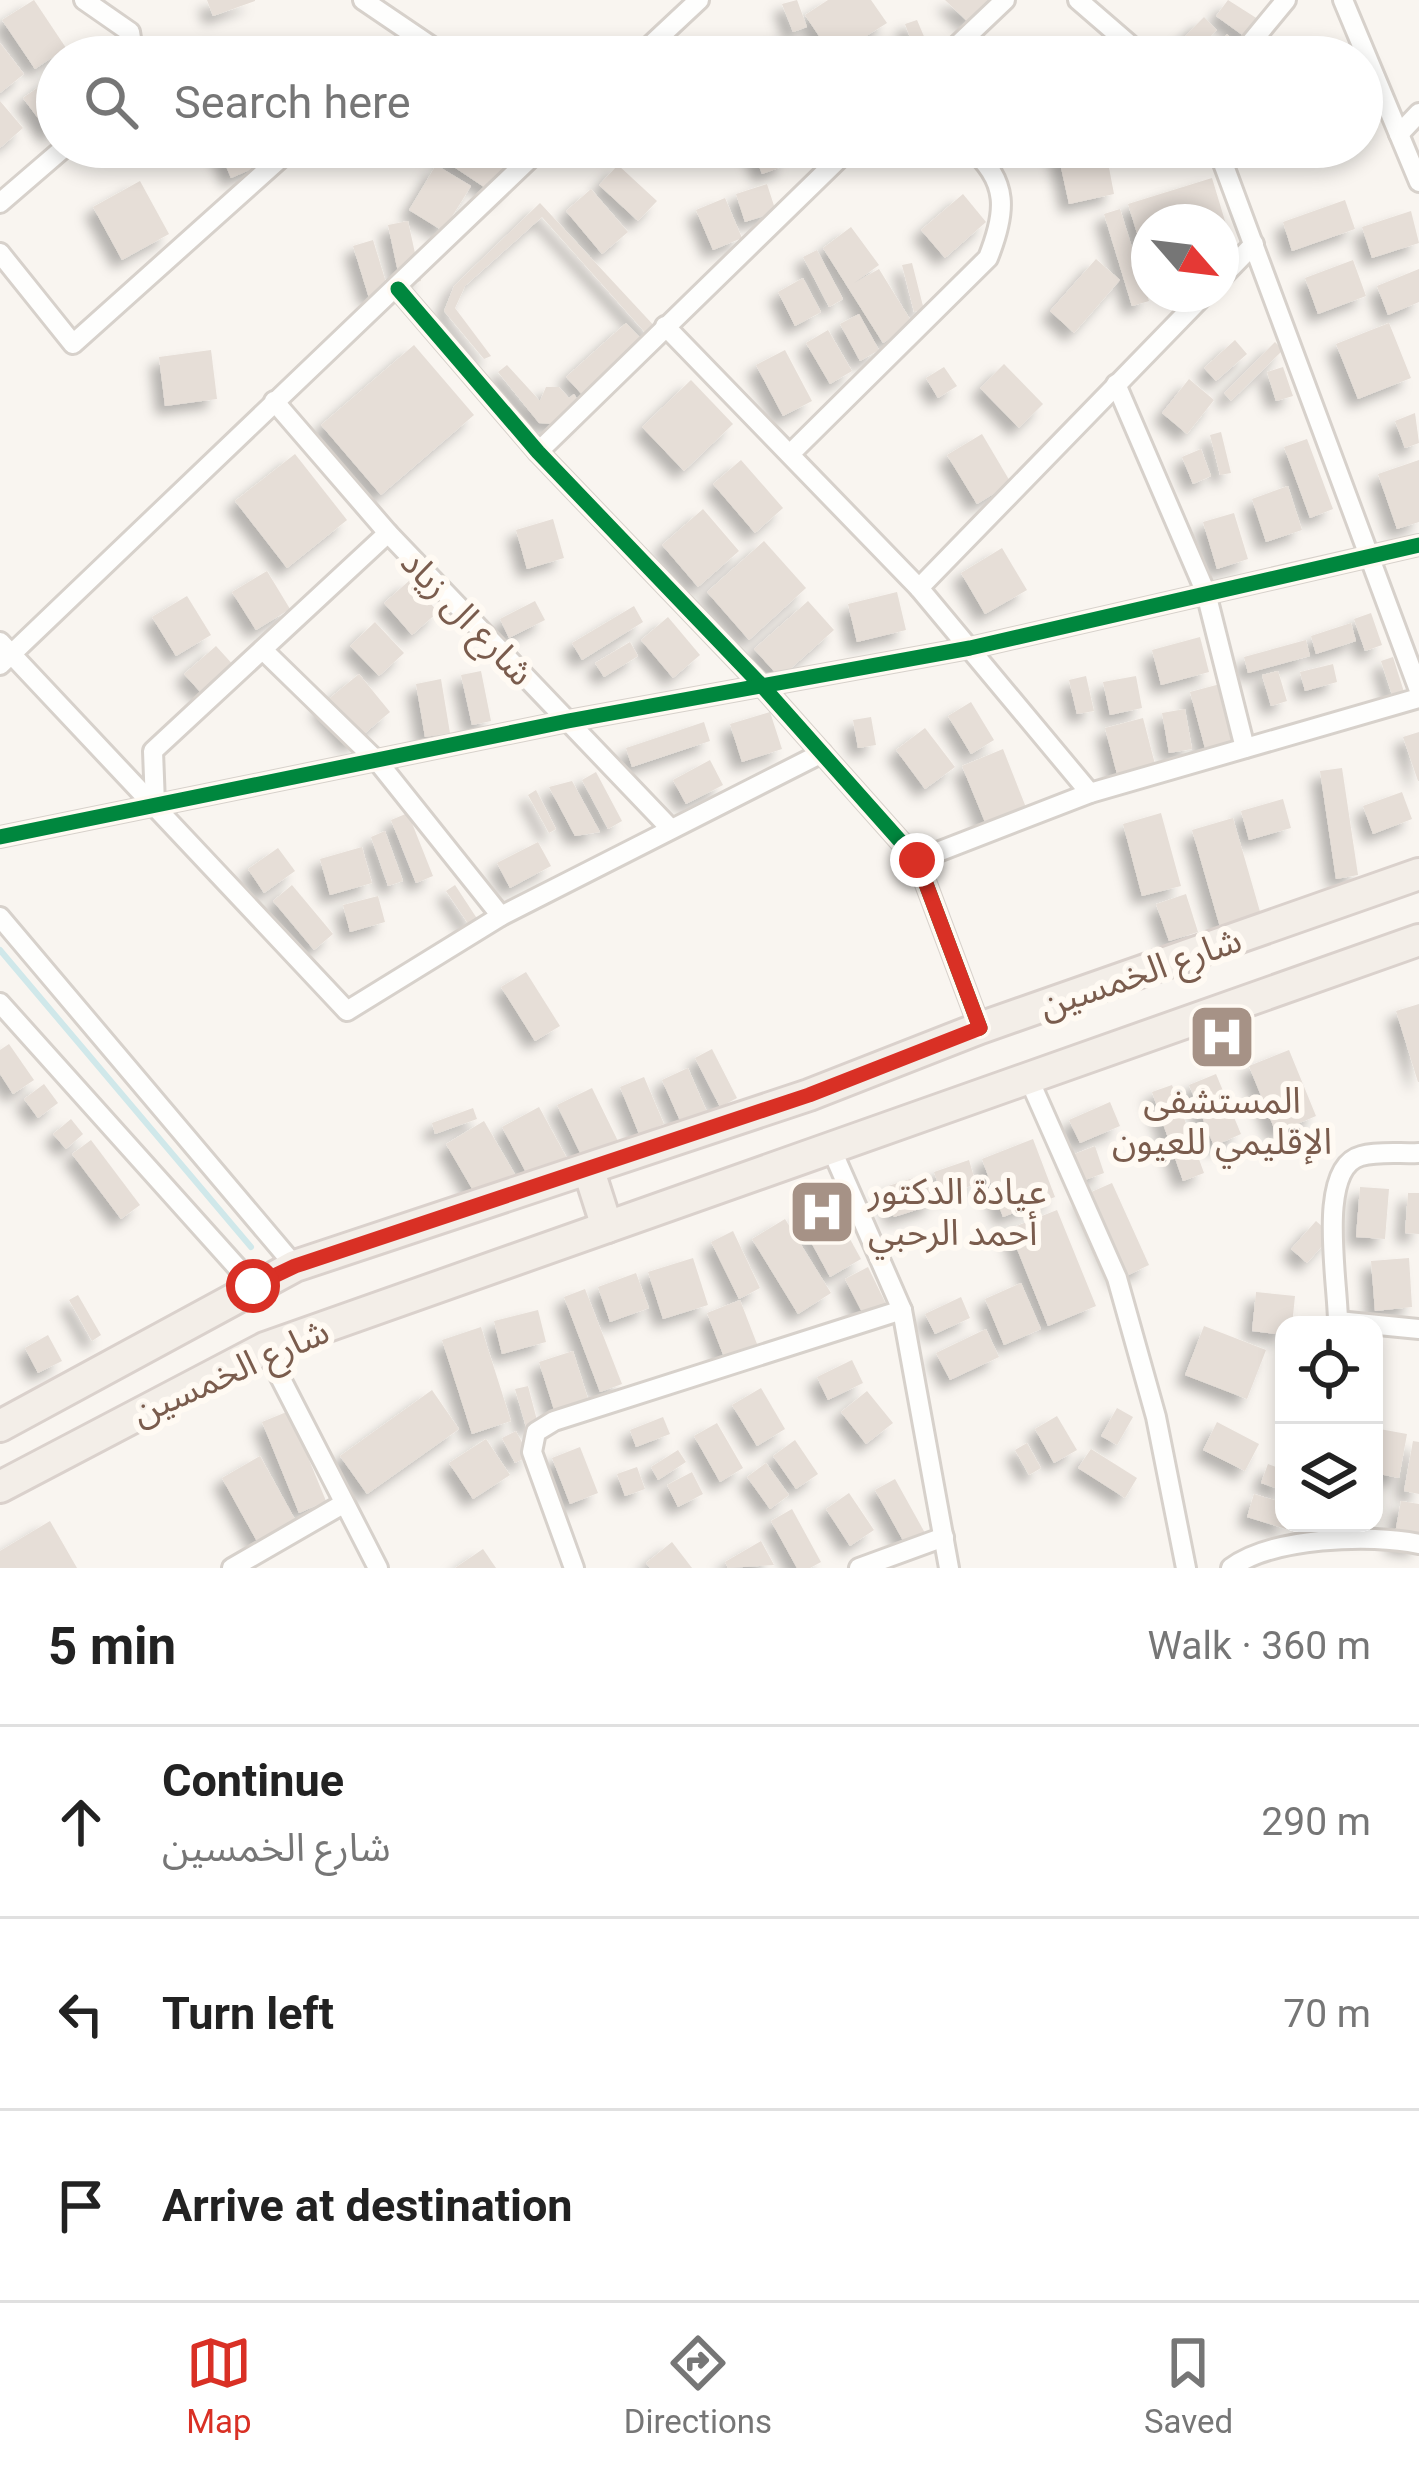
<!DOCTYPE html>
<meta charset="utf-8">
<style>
:root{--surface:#fff;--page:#f2f2f2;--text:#222;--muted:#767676;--line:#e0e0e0;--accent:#d93025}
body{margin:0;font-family:Roboto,"Noto Sans Arabic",sans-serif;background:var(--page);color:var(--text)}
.controls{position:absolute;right:36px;bottom:36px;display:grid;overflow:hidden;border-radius:24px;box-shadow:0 6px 18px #0003}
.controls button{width:108px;height:108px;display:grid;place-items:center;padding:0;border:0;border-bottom:3px solid var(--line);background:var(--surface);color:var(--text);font:60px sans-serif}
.compass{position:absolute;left:1131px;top:204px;width:108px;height:108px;border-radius:50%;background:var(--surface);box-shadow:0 6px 18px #0003;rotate:118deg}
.stop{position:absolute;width:36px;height:36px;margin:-27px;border:9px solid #d93025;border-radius:50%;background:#fff}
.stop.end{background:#d93025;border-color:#fff;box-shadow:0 3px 12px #0008}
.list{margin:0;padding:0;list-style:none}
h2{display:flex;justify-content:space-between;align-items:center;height:156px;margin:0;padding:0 48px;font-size:51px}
h2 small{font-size:39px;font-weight:400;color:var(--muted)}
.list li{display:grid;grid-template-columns:78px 1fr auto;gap:36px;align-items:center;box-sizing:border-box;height:192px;padding:0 48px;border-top:3px solid var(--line)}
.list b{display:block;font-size:45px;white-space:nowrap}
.list p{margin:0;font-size:39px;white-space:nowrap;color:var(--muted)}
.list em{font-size:39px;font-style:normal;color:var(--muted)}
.icon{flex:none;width:66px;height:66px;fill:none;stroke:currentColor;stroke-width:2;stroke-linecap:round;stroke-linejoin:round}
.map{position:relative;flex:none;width:1419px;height:1568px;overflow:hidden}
.search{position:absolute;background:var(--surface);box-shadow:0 6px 18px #0003;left:36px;right:36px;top:36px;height:132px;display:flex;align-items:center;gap:30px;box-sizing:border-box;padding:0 42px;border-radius:66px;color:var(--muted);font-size:45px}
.sheet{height:732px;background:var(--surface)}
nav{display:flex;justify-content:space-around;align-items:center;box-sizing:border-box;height:168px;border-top:3px solid var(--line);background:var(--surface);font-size:33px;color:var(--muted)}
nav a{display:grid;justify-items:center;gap:6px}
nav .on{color:var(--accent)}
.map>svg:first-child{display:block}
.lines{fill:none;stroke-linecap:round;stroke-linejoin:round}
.stream{stroke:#d0e8ea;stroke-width:6}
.building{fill:#e6ded7;filter:url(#shadow)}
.street-casing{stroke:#d7d1cb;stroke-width:24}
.primary-casing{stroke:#dad1cc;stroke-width:36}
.street{stroke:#fefefd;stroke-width:18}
.primary{stroke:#f3eee8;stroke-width:30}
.cycleway-casing{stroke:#fffaf3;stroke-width:22}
.cycleway{stroke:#00873e;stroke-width:15}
.route{stroke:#d93025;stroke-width:15}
.labels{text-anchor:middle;stroke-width:12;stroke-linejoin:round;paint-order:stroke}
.street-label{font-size:36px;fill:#7a5c4d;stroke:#fffaf3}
.poi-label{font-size:36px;fill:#7a5c4d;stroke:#fffaf3}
</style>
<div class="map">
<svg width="1419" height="1568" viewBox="0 0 1419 1568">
<defs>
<filter id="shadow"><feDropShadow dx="-9" dy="9" stdDeviation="6" flood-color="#0004"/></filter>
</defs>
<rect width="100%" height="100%" fill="#f9f5f0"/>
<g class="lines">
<polyline class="stream" points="0,950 251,1247"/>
</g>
<g class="building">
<polygon points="34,0 66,48 35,69 2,20"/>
<polygon points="207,0 255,0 255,1 213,16"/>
<polygon points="797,0 807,27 793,32 782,4"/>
<polygon points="828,0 871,0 887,23 833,57 805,15"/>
<polygon points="945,0 993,0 970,24"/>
<polygon points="1228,0 1261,21 1248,39 1216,16"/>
<polygon points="1204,17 1217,30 1191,56 1178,43"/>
<polygon points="917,20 928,46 915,51 905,24"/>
<polygon points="1227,34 1241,47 1232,57 1204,57"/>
<polygon points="781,36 793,57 760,57 756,50"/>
<polygon points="0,43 24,74 0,93"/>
<polygon points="50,79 57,89 57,127 49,133 23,98"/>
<polygon points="0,101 23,128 0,148"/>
<polygon points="218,147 259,147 266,163 231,178"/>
<polygon points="450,147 482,147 517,170 499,197 442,159"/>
<polygon points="761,147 780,147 787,165 762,174 753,150"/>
<polygon points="1105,147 1114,194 1069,204 1057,149"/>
<polygon points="436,165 471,186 443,231 409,210"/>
<polygon points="618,165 657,201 638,221 599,185"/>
<polygon points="1212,178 1238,264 1221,269 1221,222 1149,222 1148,269 1128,204"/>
<polygon points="140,181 169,234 122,260 93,207"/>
<polygon points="767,184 776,212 745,222 736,194"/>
<polygon points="591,189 628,232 602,254 566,211"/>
<polygon points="963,194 986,222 945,258 921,230"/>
<polygon points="725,198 742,238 713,250 696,210"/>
<polygon points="1345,200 1355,229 1292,251 1283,222"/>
<polygon points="540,203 658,330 650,338 542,217 465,286 455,308 491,356 484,359 444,311 454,286"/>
<polygon points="1120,209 1149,301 1132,306 1104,214"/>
<polygon points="1411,211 1419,243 1372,258 1362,227"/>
<polygon points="408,221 421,281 401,286 388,225"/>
<polygon points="851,227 879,265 854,283 879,269 913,324 883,343 823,248"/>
<polygon points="373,240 389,292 369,298 353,246"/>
<polygon points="817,250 843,299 829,307 803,257"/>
<polygon points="1096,259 1120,280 1074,333 1050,311"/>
<polygon points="1353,260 1366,296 1318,314 1305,278"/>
<polygon points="912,263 924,310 914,312 902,265"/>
<polygon points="1419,269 1419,302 1388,315 1377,286"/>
<polygon points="803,278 821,312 795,326 778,292"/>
<polygon points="859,314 879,350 860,361 840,324"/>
<polygon points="626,323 647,345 587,400 566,377"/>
<polygon points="1389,323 1411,378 1358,399 1336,344"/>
<polygon points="828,330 852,371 830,384 806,343"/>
<polygon points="1235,340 1247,354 1216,381 1204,368"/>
<polygon points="1275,342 1283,350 1231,401 1224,393"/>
<polygon points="414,345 474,415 381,495 321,425"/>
<polygon points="211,350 217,399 165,406 159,357"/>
<polygon points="785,350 812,401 783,416 756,365"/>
<polygon points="1004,364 1043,404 1019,428 980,388"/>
<polygon points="507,365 540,401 546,387 559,387 569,398 574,394 583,408 570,425 539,423 498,372"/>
<polygon points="944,367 957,386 938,398 926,378"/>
<polygon points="1283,367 1293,396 1276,401 1267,372"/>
<polygon points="1189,379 1214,400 1187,434 1162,413"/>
<polygon points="691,380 733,424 684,471 642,427"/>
<polygon points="1415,413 1419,443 1405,448 1395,421"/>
<polygon points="1221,432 1231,473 1220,475 1210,435"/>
<polygon points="982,434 1011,483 977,504 947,455"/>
<polygon points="1307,439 1333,509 1310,518 1284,447"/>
<polygon points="1201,449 1211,476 1193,484 1182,457"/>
<polygon points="295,454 347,520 287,568 235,501"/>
<polygon points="741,460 783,508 755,533 713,484"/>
<polygon points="1419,460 1419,522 1397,529 1378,474"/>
<polygon points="1288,486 1302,530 1266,542 1252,499"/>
<polygon points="703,509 739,551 698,587 662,545"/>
<polygon points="1234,513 1248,559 1217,569 1203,522"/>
<polygon points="553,519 564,558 527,569 516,530"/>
<polygon points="764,541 806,588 749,640 707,592"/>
<polygon points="1002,548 1027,590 985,614 961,573"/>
<polygon points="267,571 290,609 256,630 232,592"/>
<polygon points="410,580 438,612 412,635 384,603"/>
<polygon points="897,592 906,630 857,642 848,604"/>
<polygon points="187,596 211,635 176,656 152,617"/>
<polygon points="535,601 545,620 509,638 500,619"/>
<polygon points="808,601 834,630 780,678 754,649"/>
<polygon points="634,606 643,622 582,660 572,643"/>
<polygon points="1371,613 1382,645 1365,651 1354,619"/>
<polygon points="668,617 700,655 673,678 641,640"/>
<polygon points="375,622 404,653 379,676 350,646"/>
<polygon points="1351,623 1356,641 1316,654 1311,636"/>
<polygon points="1200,637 1209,672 1161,685 1152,650"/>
<polygon points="1306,640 1310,656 1248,673 1244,657"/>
<polygon points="630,642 638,656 604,677 595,663"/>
<polygon points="216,646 235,667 203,695 184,674"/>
<polygon points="1393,657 1404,692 1392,695 1381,661"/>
<polygon points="1333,664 1337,682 1305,691 1300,672"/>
<polygon points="481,671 491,721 472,725 461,675"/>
<polygon points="1278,671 1287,701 1271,706 1262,675"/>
<polygon points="359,674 390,712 351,745 319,707"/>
<polygon points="1086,676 1094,711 1077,714 1069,680"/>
<polygon points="1136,676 1142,708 1110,715 1103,682"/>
<polygon points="441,679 450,733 425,737 416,684"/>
<polygon points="1224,683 1240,743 1206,752 1190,692"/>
<polygon points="971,702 994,740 971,754 948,716"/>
<polygon points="1185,709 1192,749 1169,753 1162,713"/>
<polygon points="770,712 782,749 742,762 730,724"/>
<polygon points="871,717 876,745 858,748 853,720"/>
<polygon points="1143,718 1156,768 1118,778 1105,728"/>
<polygon points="704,722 710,741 632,767 626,748"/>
<polygon points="925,728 955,767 925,789 896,750"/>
<polygon points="1419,732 1419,781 1418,781 1403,737"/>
<polygon points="1003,749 1027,810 987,827 962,766"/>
<polygon points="710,760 723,785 686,804 673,780"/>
<polygon points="1342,768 1358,875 1336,879 1320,771"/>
<polygon points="596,772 622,821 608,829 582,780"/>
<polygon points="572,781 600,832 575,836 549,787"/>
<polygon points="536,790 556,829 549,833 528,795"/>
<polygon points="1402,792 1412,819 1373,834 1363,806"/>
<polygon points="1283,799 1291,828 1249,840 1241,811"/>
<polygon points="408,813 433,876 416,883 391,820"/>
<polygon points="1161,813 1181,886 1142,896 1123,824"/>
<polygon points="1233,818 1261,915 1220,927 1192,830"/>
<polygon points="385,831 403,881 388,886 371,837"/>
<polygon points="538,842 551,866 510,888 497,863"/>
<polygon points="362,847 372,883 330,895 320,859"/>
<polygon points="278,848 295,871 264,893 248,869"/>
<polygon points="292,885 333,934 314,950 273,901"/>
<polygon points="455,885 478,920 469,925 446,891"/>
<polygon points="1186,894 1198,932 1169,941 1156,904"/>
<polygon points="378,896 385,922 350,932 343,905"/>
<polygon points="526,972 560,1026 535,1041 501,987"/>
<polygon points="1419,1004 1419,1082 1418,1082 1396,1011"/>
<polygon points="9,1044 34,1080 13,1094 0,1074 0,1050"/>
<polygon points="712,1049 737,1098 720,1107 695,1058"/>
<polygon points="1289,1050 1316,1116 1276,1133 1249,1066"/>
<polygon points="688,1068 707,1112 681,1123 662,1080"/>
<polygon points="1216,1074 1241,1134 1214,1146 1189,1085"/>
<polygon points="644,1077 664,1124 639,1134 620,1087"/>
<polygon points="44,1084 58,1103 38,1118 24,1099"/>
<polygon points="1172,1085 1204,1173 1183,1181 1152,1092"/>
<polygon points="592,1088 618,1141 583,1159 557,1105"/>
<polygon points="1110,1102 1120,1126 1080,1143 1069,1120"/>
<polygon points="539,1107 568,1160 530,1180 502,1127"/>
<polygon points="473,1108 477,1119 435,1134 432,1123"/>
<polygon points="71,1119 83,1134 66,1149 53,1134"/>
<polygon points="484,1121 516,1176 478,1199 446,1144"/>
<polygon points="1033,1139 1055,1197 1003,1217 982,1159"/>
<polygon points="91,1140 140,1205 121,1219 72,1154"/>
<polygon points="1095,1146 1104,1173 1082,1181 1072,1155"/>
<polygon points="969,1160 976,1184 942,1196 934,1172"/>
<polygon points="926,1174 935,1204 894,1217 885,1187"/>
<polygon points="1112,1183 1149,1265 1120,1279 1082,1196"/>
<polygon points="1360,1187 1389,1189 1385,1239 1356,1237"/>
<polygon points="1408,1193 1419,1193 1419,1234 1405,1233"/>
<polygon points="829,1201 861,1259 830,1277 798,1218"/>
<polygon points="1057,1210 1096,1306 1048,1326 1009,1229"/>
<polygon points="785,1219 831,1293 798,1314 752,1239"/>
<polygon points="1316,1221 1332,1235 1307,1263 1291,1249"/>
<polygon points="733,1231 760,1288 739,1299 711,1242"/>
<polygon points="693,1258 708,1305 663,1319 648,1272"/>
<polygon points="1409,1258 1412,1307 1375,1311 1371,1261"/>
<polygon points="868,1267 886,1304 864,1316 845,1279"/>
<polygon points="636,1273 649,1308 610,1322 598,1287"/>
<polygon points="1021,1283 1041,1329 1004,1345 985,1299"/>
<polygon points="585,1289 622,1384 600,1392 564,1297"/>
<polygon points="1256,1292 1295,1296 1292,1325 1284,1325 1284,1335 1252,1331"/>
<polygon points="78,1295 101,1335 92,1341 69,1300"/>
<polygon points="961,1297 970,1318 935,1334 925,1314"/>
<polygon points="740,1300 757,1344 724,1357 707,1313"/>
<polygon points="538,1310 546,1342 502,1354 494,1321"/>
<polygon points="1204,1326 1266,1350 1247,1399 1185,1375"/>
<polygon points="481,1327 511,1421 472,1434 442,1340"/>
<polygon points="986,1329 999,1357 950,1380 936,1353"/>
<polygon points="48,1335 62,1361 38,1373 25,1348"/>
<polygon points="573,1351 589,1402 555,1413 539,1362"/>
<polygon points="852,1360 863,1383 828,1400 817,1377"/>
<polygon points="528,1386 538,1424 526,1427 515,1389"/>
<polygon points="761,1388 785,1429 757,1446 732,1405"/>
<polygon points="432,1390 459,1429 367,1494 340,1456"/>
<polygon points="867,1391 893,1423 866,1444 841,1412"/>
<polygon points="1117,1408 1133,1417 1117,1445 1101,1436"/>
<polygon points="289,1411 326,1501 299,1513 262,1422"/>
<polygon points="1057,1416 1077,1450 1054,1463 1035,1429"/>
<polygon points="663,1417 670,1434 636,1447 630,1430"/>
<polygon points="1217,1422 1259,1444 1245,1471 1203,1450"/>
<polygon points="717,1423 743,1468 720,1482 694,1436"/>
<polygon points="1374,1428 1407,1434 1399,1478 1374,1473"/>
<polygon points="516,1431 529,1456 515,1463 502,1438"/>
<polygon points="486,1439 510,1475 473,1499 449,1463"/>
<polygon points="795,1440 818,1474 796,1489 773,1456"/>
<polygon points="1413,1441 1419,1442 1419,1494 1404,1491"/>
<polygon points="1027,1443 1041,1468 1029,1475 1015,1450"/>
<polygon points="580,1447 598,1493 570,1504 552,1458"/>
<polygon points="1091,1449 1137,1478 1125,1498 1078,1468"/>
<polygon points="678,1450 686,1462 658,1480 651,1467"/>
<polygon points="260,1456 297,1523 259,1545 222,1478"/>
<polygon points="766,1463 789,1495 770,1509 747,1477"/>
<polygon points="1268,1464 1284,1470 1284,1491 1261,1483"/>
<polygon points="637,1467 645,1489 625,1496 617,1474"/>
<polygon points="692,1472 703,1494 678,1507 667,1485"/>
<polygon points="895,1479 925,1533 905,1544 875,1490"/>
<polygon points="849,1493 874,1530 850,1546 826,1509"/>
<polygon points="1254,1494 1284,1503 1286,1529 1247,1517"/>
<polygon points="1401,1501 1419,1504 1419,1548 1393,1544"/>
<polygon points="792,1509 821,1562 810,1568 797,1568 771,1521"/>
<polygon points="50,1521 77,1568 0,1568 0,1551"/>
<polygon points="761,1541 774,1565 728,1568 725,1562"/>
<polygon points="672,1542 692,1568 650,1568 646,1563"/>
<polygon points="483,1549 496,1568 455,1568"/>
</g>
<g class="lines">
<defs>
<g id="street">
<polyline points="84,0 130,32 134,57"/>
<polyline points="363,0 447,57"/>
<polyline points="1078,0 1144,57"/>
<polyline points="1343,0 1419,182"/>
<polyline points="394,57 417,37"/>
<polyline points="638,57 699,0"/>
<polyline points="945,57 1005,0"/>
<polyline points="1239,57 1286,0"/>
<polyline points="1399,134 1419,113"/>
<polyline points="1217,147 1419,690"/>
<polyline points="0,203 65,147"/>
<polyline points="0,253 73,344 293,147"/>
<polyline points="1221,278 1254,244"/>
<polyline points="398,289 538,452 764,688 917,860 980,1028"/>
<polyline points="665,326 919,588 1090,793"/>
<polyline points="1116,384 1206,593 1245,748"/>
<polyline points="274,401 388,533 669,827"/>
<polyline points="538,452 851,147"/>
<path d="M790,454l198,-196c18,-45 22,-77 -19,-111"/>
<polyline points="919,588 1205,294"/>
<polyline points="0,642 347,1011 501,916 822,753"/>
<polyline points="263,650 378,762 501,916"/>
<polyline points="0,665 542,147"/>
<polyline points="155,804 153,751 388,533"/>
<polyline points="0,837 568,721 970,648 1419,545"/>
<polyline points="917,860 1090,793 1419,698"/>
<polyline points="0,917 295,1266"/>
<polyline points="0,1003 253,1285"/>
<polyline points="1028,1077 1117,1278 1156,1417 1186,1568"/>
<polyline points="831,1148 902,1310 949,1568"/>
<polyline points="1338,1321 1419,1329"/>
<path d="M1338,1325c1,-39 -23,-157 23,-169 18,-5 40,-2 58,-3"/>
<polyline points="265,1348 378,1568"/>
<polyline points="232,1568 343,1504"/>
<polyline points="574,1568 532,1452 536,1432 554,1421 902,1310"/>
<polyline points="859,1568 944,1537"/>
<path d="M1231,1568c39,-30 140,-35 188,-24"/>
</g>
<g id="primary">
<polyline points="589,1171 607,1227"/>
<polyline points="0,1426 295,1266 809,1095 980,1028 1419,874"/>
<polyline points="0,1487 265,1348 1419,940"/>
</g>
</defs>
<use href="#street" class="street-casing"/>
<use href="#primary" class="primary-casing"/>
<use href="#street" class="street"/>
<use href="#primary" class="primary"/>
<defs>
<g id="cycleway">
<polyline points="398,289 538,452 764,688 917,860 980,1028"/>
<polyline points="0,837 568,721 970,648 1419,545"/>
</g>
</defs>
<use href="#cycleway" class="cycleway-casing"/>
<use href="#cycleway" class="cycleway"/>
</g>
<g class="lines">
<polyline class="route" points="253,1286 295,1266 809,1095 980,1028 917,860"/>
</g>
<defs>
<symbol id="hospital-square" viewBox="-11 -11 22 22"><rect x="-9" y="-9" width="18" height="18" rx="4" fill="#a69286" stroke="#fffaf3"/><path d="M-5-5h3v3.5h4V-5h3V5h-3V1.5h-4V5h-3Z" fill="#fff"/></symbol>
</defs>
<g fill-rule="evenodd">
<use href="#hospital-square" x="1184" y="999" width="76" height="76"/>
<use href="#hospital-square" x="784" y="1174" width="76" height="76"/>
</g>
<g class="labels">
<g class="street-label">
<text transform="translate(468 617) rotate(46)" y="13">شارع ال زياد</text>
<text transform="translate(1140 972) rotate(-19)" y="13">شارع الخمسين</text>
<text transform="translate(230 1371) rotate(-24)" y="13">شارع الخمسين</text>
</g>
<g class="poi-label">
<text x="1222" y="1113">المستشفى<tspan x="1222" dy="41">الإقليمي للعيون</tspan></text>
<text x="868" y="1204" text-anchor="start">عيادة الدكتور<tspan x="868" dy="41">أحمد الرحبي</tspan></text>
</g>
</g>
</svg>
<div class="controls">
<button><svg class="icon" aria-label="locate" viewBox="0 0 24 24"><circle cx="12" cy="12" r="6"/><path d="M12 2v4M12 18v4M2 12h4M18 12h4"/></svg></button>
<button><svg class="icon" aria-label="layers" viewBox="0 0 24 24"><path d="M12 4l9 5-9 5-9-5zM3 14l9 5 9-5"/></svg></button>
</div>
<svg class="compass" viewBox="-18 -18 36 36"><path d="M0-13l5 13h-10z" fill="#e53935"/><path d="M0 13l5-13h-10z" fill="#767676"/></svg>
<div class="stop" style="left:253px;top:1286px"></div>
<div class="stop end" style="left:917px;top:860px"></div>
<div class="search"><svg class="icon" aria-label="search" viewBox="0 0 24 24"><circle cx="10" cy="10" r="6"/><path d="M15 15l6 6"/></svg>Search here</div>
</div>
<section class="sheet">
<h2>5 min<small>Walk · 360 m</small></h2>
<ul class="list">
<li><svg class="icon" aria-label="ahead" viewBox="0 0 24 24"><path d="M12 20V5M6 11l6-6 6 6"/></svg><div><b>Continue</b><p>شارع الخمسين</p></div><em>290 m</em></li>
<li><svg class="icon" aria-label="left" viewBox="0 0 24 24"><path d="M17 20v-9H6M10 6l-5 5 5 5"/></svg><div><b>Turn left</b></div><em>70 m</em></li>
<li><svg class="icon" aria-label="arrive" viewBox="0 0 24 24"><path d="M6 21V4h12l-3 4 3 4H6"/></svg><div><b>Arrive at destination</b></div></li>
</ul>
</section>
<nav>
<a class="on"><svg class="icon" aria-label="map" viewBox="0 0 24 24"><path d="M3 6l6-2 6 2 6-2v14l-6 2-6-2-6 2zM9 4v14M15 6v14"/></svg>Map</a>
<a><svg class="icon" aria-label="directions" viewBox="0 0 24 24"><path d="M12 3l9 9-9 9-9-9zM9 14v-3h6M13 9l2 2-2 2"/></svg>Directions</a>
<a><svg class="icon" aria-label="saved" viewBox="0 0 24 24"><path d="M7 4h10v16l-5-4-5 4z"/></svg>Saved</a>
</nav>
